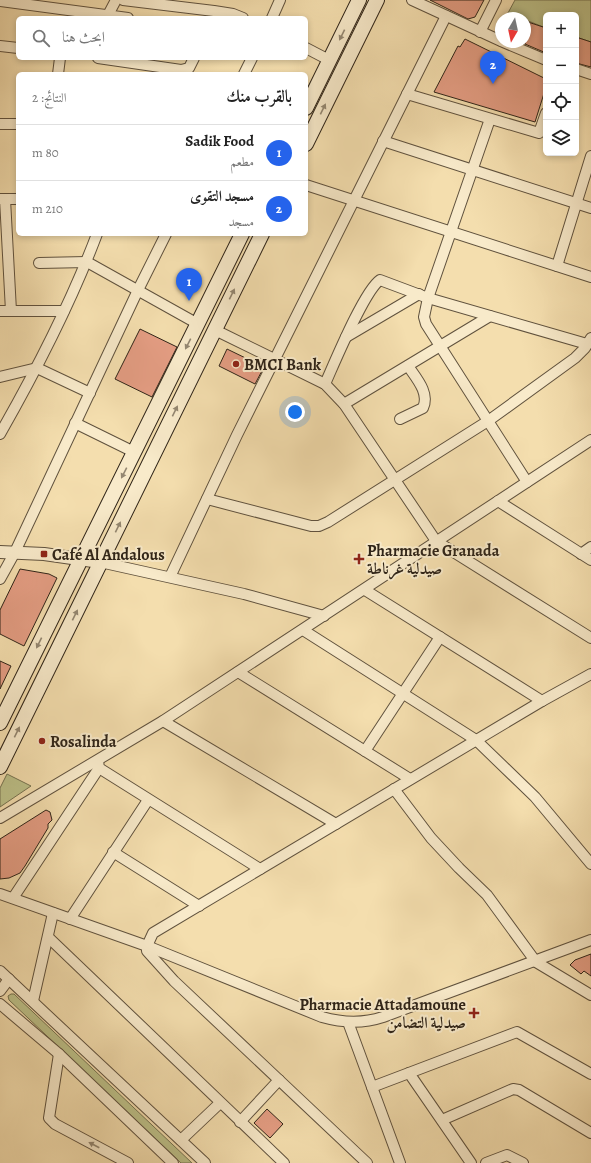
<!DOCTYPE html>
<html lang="ar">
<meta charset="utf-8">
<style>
:root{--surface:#fff;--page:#f2f2f2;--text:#222;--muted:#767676;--line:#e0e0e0;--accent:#2563eb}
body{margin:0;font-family:Alegreya,Amiri,serif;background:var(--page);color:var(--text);direction:rtl}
.controls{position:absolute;right:12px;top:12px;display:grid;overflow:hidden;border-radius:6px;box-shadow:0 2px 6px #0003}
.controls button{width:36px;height:36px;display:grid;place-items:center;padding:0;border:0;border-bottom:1px solid var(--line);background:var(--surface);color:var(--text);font:20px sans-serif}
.compass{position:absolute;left:495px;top:12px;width:36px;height:36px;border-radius:50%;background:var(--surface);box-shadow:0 2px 6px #0003;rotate:189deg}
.you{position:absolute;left:295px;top:412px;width:14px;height:14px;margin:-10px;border:3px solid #fff;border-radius:50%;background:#1a73e8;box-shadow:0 0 0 6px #1a73e833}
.badge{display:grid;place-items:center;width:26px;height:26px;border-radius:50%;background:var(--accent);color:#fff;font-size:13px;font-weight:700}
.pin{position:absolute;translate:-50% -33px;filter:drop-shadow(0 1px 2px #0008)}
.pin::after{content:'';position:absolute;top:21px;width:14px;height:12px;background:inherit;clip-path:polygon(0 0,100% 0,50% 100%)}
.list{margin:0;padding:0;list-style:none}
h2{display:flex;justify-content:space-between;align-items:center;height:52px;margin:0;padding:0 16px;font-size:17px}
h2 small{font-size:13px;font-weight:400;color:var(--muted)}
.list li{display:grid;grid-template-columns:26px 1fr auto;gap:12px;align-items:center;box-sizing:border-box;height:56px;padding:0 16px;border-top:1px solid var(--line)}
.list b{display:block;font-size:15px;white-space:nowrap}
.list p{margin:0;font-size:13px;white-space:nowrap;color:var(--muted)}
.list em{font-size:13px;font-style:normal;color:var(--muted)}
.icon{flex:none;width:22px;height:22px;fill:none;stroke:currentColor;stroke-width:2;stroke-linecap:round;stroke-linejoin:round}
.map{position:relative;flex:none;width:591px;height:1163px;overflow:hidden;direction:ltr}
.search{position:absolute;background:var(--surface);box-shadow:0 2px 6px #0003;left:16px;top:16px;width:292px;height:44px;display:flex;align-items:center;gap:10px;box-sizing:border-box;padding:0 14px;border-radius:6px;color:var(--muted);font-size:15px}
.panel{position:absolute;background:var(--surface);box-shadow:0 2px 6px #0003;left:16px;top:72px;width:292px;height:164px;border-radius:6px;direction:rtl}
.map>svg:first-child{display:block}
.green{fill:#bdc189;stroke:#767250}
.building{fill:#e49d83;stroke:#2f2418}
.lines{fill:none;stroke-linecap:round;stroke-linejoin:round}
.minor-casing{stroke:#60523e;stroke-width:12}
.tertiary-casing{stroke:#60523e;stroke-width:14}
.secondary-casing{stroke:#2f2418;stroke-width:16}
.minor{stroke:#f8eaca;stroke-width:10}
.tertiary{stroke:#f8eaca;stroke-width:12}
.secondary{stroke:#f8eaca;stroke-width:14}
.oneway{fill:#948771}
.poi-dot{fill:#8f2418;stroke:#f8eaca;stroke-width:1.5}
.labels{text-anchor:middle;stroke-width:4;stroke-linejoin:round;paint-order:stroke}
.poi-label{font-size:16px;font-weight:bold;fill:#2f2418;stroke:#f8eaca;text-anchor:start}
</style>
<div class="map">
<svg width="591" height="1163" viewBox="0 0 591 1163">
<rect width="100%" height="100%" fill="#f4deae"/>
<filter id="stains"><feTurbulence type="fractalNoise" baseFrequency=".005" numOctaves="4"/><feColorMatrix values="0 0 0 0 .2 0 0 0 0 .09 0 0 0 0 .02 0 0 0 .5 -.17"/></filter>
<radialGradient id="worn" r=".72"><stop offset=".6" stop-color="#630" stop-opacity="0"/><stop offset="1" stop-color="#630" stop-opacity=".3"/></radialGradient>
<g class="green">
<polygon points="515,0 591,0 591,42 576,37 576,15 546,15 546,28 508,13"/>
<polygon points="7,774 31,786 0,807 0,788"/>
<polygon points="11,994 14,994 192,1163 181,1163 9,1000 8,996"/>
</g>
<g class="building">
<polygon points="430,0 484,0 475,17 468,19"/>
<polygon points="525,21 546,28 546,53 525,44"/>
<polygon points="576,37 591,42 591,67 576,63"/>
<polygon points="465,39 546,79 546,87 535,122 434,92 458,46 460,47"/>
<polygon points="140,329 177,347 152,397 115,379"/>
<polygon points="227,349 264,367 255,384 219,366"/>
<polygon points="20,569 49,574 57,578 24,646 0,634 0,610"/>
<polygon points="0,661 11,666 0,689"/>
<polygon points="46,810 50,812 52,820 48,824 48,828 25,866 20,873 9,878 0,879 0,839"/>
<polygon points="591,954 591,976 584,971 581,974 570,965 575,960"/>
<polygon points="267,1109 283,1124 270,1138 254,1123"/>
</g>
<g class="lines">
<defs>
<g id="minor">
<polyline points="123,0 214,11 233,14 243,18"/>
<polyline points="412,0 501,41"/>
<polyline points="0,1 128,18"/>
<polyline points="108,15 116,0"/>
<polyline points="272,18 280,0"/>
<polyline points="480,32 496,0"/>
<polyline points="503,42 546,60"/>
<polyline points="0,46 18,48"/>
<polyline points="306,48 329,60"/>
<polyline points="98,58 181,70 189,68 194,58"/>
<polyline points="576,69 591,74"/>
<polyline points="58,74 60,58"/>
<polyline points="244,74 252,58"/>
<polyline points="407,94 539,133 546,113"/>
<polyline points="490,119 428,298 424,317 426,324 527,482"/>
<polyline points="0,124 18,124"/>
<polyline points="383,141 591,208"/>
<polyline points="306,185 591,277"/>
<polyline points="0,199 18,199"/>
<polyline points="5,199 11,311"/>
<polyline points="39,263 87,262 198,324"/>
<polyline points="557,266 591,156"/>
<polyline points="0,311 64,311"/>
<polyline points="215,330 325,384 344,404 436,541 591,638"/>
<polyline points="346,337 419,294"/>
<polyline points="0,377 37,368 90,393"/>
<path d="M325,384c9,-20 39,-93 55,-104l48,18 159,46"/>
<polyline points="344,404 490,316"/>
<path d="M400,419l23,-11c7,-15 -7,-30 -15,-42"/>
<polyline points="75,423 134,452"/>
<path d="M0,434c37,-65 71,-131 97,-200"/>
<polyline points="207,499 311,526 319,526 328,522 488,421 575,358 585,348 591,338"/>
<polyline points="498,501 591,560"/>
<polyline points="581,554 591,547"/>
<polyline points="100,562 244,594 324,616"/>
<polyline points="170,577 237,435 446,16"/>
<polyline points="0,579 15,552 138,290 166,234"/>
<polyline points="365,590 542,701"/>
<polyline points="303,630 476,740 535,797 591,864"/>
<polyline points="238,672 410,779"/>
<polyline points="163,721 336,824"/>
<polyline points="365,751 440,637"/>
<polyline points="98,761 99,768 260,869"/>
<polyline points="394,789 431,838 459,868 487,895 536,962 591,995"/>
<polyline points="0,818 163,721 591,440"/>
<polyline points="113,852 199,906"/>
<path d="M0,894l147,52 175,71c21,6 40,7 61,0l208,-77"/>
<polyline points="13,898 99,768"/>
<polyline points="70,919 148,800"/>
<polyline points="48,937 284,1163"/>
<polyline points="0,971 205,1163"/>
<polyline points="0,991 9,979"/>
<polyline points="33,1001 53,913"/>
<polyline points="0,1004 59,1054 173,1163"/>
<polyline points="348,1022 400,1163"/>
<polyline points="59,1054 49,1118 55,1124 128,1163"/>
<polyline points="409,1073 471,1163"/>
<polyline points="372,1087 517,1032 591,1074"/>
<polyline points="442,1120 513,1089 519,1090 591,1133"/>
<polyline points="240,1122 279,1080"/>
<polyline points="181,1140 220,1103"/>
<polyline points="367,1163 174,981 147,951 147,946 153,933 542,701 591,674"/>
<polyline points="486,1163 507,1155 523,1163"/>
</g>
<polyline id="tertiary" points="0,552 44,554 100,562"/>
<g id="secondary">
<polyline points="306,108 359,0"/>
<polyline points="306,144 377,0"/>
<polyline points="0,723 242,234"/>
<polyline points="0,767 262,234"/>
</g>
</defs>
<use href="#minor" class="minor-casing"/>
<use href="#tertiary" class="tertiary-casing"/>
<use href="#secondary" class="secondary-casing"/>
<use href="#minor" class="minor"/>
<use href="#tertiary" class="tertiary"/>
<use href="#secondary" class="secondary"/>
</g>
<defs><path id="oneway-solid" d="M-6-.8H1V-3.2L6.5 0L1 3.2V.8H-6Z"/></defs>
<g class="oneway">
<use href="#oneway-solid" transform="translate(342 35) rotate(116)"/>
<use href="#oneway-solid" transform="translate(323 109) rotate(-64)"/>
<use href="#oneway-solid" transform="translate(232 294) rotate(-64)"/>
<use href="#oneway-solid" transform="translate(188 344) rotate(117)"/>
<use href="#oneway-solid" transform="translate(175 411) rotate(-64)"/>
<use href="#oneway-solid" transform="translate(124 473) rotate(117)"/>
<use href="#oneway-solid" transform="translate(118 527) rotate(-64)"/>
<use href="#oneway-solid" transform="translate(75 615) rotate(-64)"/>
<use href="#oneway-solid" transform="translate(39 643) rotate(116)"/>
<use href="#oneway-solid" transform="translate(17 732) rotate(-64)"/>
<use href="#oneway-solid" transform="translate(94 1145) rotate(-152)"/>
</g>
<g class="poi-dot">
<circle cx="236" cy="364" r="4"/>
<rect x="40" y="550" width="8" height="8" rx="2"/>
<path d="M357 553h4v4h4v4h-4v4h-4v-4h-4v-4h4z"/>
<circle cx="42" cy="741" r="4"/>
<path d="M472 1007h4v4h4v4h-4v4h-4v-4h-4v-4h4z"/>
</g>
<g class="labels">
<g class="poi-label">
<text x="244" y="370">BMCI Bank</text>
<text x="367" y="556">Pharmacie Granada<tspan x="367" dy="18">صيدلية غرناطة</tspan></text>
<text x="52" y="560">Café Al Andalous</text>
<text x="50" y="747">Rosalinda</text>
<text x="466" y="1010" text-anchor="end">Pharmacie Attadamoune<tspan x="466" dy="18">صيدلية التضامن</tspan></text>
</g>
</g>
<rect width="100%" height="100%" filter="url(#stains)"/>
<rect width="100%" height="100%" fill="url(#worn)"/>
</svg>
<div class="controls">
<button>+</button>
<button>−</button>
<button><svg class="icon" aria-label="locate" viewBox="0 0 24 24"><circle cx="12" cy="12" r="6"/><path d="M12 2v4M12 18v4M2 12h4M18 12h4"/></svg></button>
<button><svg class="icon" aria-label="layers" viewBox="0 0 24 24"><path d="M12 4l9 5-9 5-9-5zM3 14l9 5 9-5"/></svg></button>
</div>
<svg class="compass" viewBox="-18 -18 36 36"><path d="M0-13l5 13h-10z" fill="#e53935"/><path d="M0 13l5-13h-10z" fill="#767676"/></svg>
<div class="you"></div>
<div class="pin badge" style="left:189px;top:301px">1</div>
<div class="pin badge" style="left:493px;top:84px">2</div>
<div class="search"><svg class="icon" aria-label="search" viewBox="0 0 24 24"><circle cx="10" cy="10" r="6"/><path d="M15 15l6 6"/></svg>ابحث هنا</div>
<section class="panel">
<h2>بالقرب منك<small>النتائج: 2</small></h2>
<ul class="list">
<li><span class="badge">1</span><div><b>Sadik Food</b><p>مطعم</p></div><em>80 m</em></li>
<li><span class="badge">2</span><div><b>مسجد التقوى</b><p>مسجد</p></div><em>210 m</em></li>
</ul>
</section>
</div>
